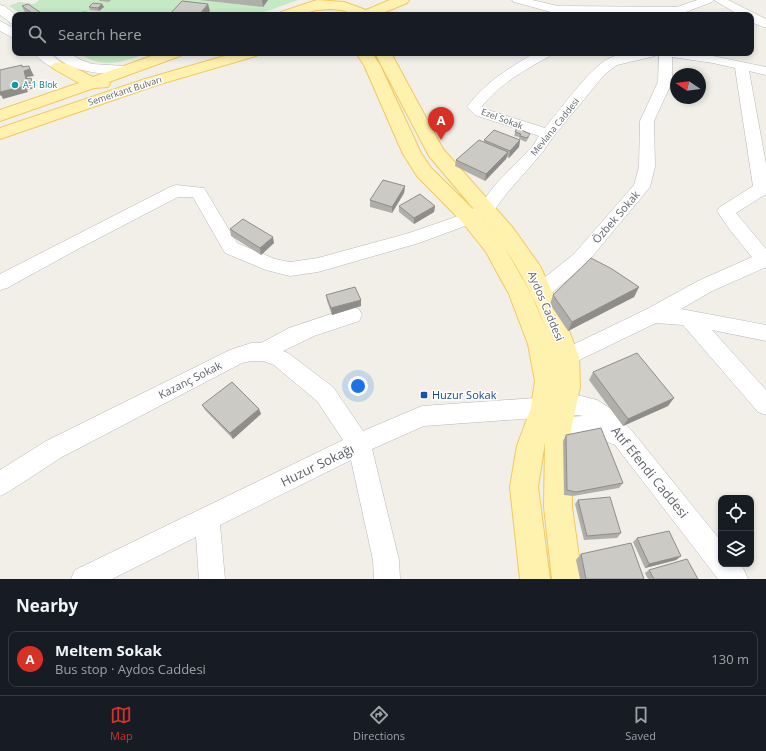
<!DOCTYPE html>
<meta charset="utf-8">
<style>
:root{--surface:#171b24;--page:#242831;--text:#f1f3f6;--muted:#9ea1a6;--line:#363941;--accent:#d93025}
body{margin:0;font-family:"Open Sans",sans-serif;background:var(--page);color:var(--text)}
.controls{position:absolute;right:12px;bottom:12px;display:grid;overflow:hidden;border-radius:8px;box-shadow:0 2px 6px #0003}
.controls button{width:36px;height:36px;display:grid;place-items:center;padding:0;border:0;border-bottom:1px solid var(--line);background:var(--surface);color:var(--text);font:20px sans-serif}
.compass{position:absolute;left:670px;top:68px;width:36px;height:36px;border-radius:50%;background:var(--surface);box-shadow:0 2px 6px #0003;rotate:283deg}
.you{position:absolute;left:358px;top:386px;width:14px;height:14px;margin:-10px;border:3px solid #fff;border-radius:50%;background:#1a73e8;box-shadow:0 0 0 6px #1a73e833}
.badge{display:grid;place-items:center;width:26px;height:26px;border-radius:50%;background:var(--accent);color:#fff;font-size:13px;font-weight:700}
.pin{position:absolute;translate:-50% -33px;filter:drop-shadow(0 1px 2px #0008)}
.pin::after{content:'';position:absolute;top:21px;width:14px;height:12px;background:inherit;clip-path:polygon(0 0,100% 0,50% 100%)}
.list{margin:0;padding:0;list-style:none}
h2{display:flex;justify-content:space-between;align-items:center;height:52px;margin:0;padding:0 16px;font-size:17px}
h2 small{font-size:13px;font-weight:400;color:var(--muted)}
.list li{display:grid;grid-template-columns:26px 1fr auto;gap:12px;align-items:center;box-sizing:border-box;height:56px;margin:0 8px 8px;padding:0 8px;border:1px solid var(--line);border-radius:8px}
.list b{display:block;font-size:15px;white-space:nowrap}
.list p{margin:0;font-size:13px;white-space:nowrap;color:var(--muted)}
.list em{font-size:13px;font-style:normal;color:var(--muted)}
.icon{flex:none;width:22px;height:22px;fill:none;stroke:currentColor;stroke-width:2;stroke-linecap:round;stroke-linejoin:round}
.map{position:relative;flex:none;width:766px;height:579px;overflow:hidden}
.search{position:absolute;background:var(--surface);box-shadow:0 2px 6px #0003;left:12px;right:12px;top:12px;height:44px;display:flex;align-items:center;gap:10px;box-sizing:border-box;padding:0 14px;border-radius:8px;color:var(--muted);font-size:15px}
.sheet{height:116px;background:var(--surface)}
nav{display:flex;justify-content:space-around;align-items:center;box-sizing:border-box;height:56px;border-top:1px solid var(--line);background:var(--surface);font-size:11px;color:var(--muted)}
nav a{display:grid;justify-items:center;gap:2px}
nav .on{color:var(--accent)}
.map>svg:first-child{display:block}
.green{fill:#c5e8c5}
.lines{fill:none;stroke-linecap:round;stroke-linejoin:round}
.minor-casing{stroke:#b5b8bc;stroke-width:1}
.major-casing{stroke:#f2c960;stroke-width:2}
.minor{fill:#fff;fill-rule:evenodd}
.major{fill:#fff2af;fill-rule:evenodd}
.wall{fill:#afaea9}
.shaded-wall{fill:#8f8d8a}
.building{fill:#cccac5;stroke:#8f8d8a}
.culture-dot{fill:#0f9aa8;stroke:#fff;stroke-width:1.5}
.transit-dot{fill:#1a4fb4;stroke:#fff;stroke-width:1.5}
.labels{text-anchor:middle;stroke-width:3;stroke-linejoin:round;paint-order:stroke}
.far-culture-label{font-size:9px;fill:#0d838f;stroke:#fff;text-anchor:start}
.far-street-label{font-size:9px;fill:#5f6368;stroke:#fff}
.street-label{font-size:11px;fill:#5f6368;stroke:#fff}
.transit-label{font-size:11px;fill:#164399;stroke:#fff;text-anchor:start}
.near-street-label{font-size:13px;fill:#5f6368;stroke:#fff}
</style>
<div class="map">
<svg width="766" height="579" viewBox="0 0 766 579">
<rect width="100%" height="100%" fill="#f1efe8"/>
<g class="green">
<polygon points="39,0 298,0 256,15 23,15 9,6 19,2 34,4"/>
<path d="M79,53h69c-26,9 -45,17 -69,0z"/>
</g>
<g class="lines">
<defs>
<g id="minor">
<polygon points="512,0 532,0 558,6 677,7 697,0 728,0 766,19 766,28 751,22 751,15 739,15 714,0 712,2 678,15 558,14 514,2"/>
<polygon points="0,5 4,6 16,15 15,24 11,23 0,15"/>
<polygon points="0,21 15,29 15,39 0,31"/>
<path d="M34,53h15l17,13 -2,3c-10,2 -24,-8 -30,-16z"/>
<path d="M53,53h16l12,7 11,4 33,2 5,1 2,3 -2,3 -5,1c-22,0 -57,-1 -72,-21z"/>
<path d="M535,53h17l-2,3c-26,14 -50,28 -68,50l3,3 60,19c14,-17 45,-60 63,-69 15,-8 32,-6 49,-6l-2,3 -38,9 -12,9 -52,63 -11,16 -35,40 -15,20 -16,9 -57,21 -101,29 -28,4 -24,-6 -41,-17 -32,-56h-15l-102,53 -69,38 -7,2v-16l170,-87 6,-2 28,3 33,55 38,16 15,3 28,-4 91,-25 55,-19 16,-9 15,-20 37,-38 7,-11 -64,-21 -8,-8c17,-24 43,-40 68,-54z"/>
<polygon points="659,53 698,53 766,67 766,75 749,71 766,164 766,194 736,213 766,249 766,267 712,291 681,309 766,325 766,341 712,330 766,390 766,415 758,412 683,325 656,323 567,366 560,363 557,357 560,351 647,309 698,281 752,257 730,230 717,211 720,207 753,186 735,68 713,63 672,57 672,82 654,121 655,167 650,187 586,264 548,296 541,298 534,296 531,291 534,286 574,254 634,185 639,167 640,121 658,82"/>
<path d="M352,307l7,2 3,6 -3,6 -45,15 -31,15 5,2 45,34 30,44 59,-25 155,-11 20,5 14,9 21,22 89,110v23h19l4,6 4,9h-30l-103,-134c-10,-4 -20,-8 -31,-8 -12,-1 -22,5 -34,0l-3,-7 3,-7 17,-6 17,-1 -7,-1 -153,11 -52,23 27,111 1,19h-26l-1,-19 -22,-100 -131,65 5,54h-26l-3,-42 -84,42h-41l4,-9 268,-130 -26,-39 -43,-36 -11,-4h-12l-9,2 -180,94 -54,35 -8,4v-26l46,-29 184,-91 21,-7h10l28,-15z"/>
</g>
<g id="major">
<polygon points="317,0 344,2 366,10 390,0 409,0 407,3 378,15 355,15 342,10 330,9 316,10 299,15 279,15 281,12"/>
<path d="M160,53h23l-3,3 -71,26 1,2 -2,3 -14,1 -94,33v-11l79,-27 -25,-14 -3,-3 3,-3c12,-3 27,9 39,14z"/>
<polygon points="235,53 259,53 256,56 157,85 0,139 0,128 145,79"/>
<path d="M356,53h16l8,12 41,88 10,15 46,45 23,27 -71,-84 -54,-103h16l52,96 70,79 27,38 23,49 16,42 1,30 -9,43 1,77 10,72h-30l-8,-72 1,-65 -7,45 12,92h-30l-10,-92 7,-41 14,-38 4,-27 -7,-37 -19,-50 -23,-42 -23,-29 -46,-47 -14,-22 -39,-89zM504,246c16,26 31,52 41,81l-14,-33z"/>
</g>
</defs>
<use href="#minor" class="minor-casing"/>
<use href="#major" class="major-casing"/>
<use href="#minor" class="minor"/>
<use href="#major" class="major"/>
</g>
<g class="wall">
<polygon points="99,0 111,0 109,2 100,1"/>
<polygon points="200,0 268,0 263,7"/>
<polygon points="102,4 104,7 99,11 90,10 89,7"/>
<polygon points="22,6 44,15 26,15"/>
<polygon points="517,128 529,137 526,142 519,139 519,137 514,136"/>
<polygon points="484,140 520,140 519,147 509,158 507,157 506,159 485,181 455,166 456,160 484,142"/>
<polygon points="405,186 404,193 392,213 370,207 370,200"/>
<polygon points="399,206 435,206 434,212 414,224 399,212"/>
<polygon points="230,229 274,243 261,255 231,236"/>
<polygon points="639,287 634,297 568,331 550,304 553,295"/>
<polygon points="326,295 361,306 332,315 327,301"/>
<polygon points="593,372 668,406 623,426 589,380"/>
<polygon points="202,405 259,409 261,414 233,439 205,410"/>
<polygon points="566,435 623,483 619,488 573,496 564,495 563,441"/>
<polygon points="578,500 621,533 617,538 584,540 575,504"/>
<polygon points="637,538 681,556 676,560 645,568 633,542"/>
<polygon points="581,554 644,579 580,579 576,560"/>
<polygon points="649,570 698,579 648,579 645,573"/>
</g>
<g class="shaded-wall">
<polygon points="262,0 268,0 263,7"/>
<polygon points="102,4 104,7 99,11 98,8"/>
<polygon points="208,4 210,11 206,15 199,15"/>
<polygon points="22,65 25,71 29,66 34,76 27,77 29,83 31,78 36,88 27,90 28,92 3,99 1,95 0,96 0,91 24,84"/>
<polygon points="520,140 519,147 509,158 510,151"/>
<polygon points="508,152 506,159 485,181 486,174"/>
<polygon points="405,186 404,193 392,213 392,207"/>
<polygon points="435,206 434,212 414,224 414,218"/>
<polygon points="273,237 274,243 261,255 260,248"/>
<polygon points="639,287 634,297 568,331 572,322"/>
<polygon points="361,300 361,306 332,315 331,308"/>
<polygon points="674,398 668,406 623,426 628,419"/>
<polygon points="259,409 261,414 233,439 230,433"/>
<polygon points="681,556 676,560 645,568 649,564"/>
</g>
<g class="building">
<polygon points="182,1 208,4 199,15 169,15"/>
<polygon points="93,3 102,4 98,8 89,7"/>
<polygon points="28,4 44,15 35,15 22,6"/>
<polygon points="83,12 93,13 91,15 80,15"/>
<polygon points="22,65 22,67 29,66 30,69 24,71 26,79 31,78 32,82 24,84 25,86 0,92 0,70"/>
<polygon points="517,128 530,134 527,138 520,136 521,134 515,132"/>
<polygon points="494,130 520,140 510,151 484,140"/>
<polygon points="479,140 508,152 486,174 456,160"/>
<polygon points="383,180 405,186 392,207 370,200"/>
<polygon points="420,194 435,206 414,218 399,206"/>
<polygon points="243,219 273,237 260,248 230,229"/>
<polygon points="591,258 612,269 639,287 572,322 553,295"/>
<polygon points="355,287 361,300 331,308 326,295"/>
<polygon points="637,353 674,398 628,419 593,372"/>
<polygon points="232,382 259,409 230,433 202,405"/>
<polygon points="601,428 623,483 576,492 567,490 566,435"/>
<polygon points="610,497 621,533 587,536 578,500"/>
<polygon points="669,531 681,556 649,564 637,538"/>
<polygon points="631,543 644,579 586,579 581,554"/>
<polygon points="687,559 698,579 654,579 649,570"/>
</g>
<circle class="culture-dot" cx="15" cy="85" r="4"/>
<rect class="transit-dot" x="420" y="391" width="8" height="8" rx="2"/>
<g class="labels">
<g class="far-culture-label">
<text x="23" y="88">A-1 Blok</text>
</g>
<g class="far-street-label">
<text transform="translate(125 91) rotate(-18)" y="3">Semerkant Bulvarı</text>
<text transform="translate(502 119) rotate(20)" y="3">Ezel Sokak</text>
<text transform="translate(555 127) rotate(-51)" y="3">Mevlana Caddesi</text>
</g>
<g class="street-label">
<text transform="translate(616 217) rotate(-49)" y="4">Özbek Sokak</text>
<text transform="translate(546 306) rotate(67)" y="4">Aydos Caddesi</text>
<text transform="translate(190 380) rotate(-27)" y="4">Kazanç Sokak</text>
</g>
<g class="transit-label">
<text x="432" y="399">Huzur Sokak</text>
</g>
<g class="near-street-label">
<text transform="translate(317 465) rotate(-26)" y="5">Huzur Sokağı</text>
<text transform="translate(650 472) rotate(51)" y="5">Atıf Efendi Caddesi</text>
</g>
</g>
</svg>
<div class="controls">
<button><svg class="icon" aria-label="locate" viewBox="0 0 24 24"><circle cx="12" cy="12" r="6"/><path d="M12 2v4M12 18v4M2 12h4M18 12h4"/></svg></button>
<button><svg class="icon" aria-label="layers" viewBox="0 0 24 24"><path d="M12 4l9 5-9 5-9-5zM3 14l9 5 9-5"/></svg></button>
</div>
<svg class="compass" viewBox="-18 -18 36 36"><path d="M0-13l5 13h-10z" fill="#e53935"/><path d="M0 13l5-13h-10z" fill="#9ea1a6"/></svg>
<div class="you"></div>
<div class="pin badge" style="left:441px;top:140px">A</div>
<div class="search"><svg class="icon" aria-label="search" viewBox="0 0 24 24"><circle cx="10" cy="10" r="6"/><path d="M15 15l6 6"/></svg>Search here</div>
</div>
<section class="sheet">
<h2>Nearby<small></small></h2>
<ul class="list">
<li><span class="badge">A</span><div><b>Meltem Sokak</b><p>Bus stop · Aydos Caddesi</p></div><em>130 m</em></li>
</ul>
</section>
<nav>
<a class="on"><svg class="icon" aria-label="map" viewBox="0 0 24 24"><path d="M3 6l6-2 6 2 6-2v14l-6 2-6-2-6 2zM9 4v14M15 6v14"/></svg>Map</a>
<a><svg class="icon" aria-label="directions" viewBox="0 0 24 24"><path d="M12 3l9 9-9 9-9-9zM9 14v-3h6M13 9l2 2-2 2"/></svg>Directions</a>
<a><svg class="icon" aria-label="saved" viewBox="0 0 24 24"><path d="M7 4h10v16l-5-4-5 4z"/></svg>Saved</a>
</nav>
